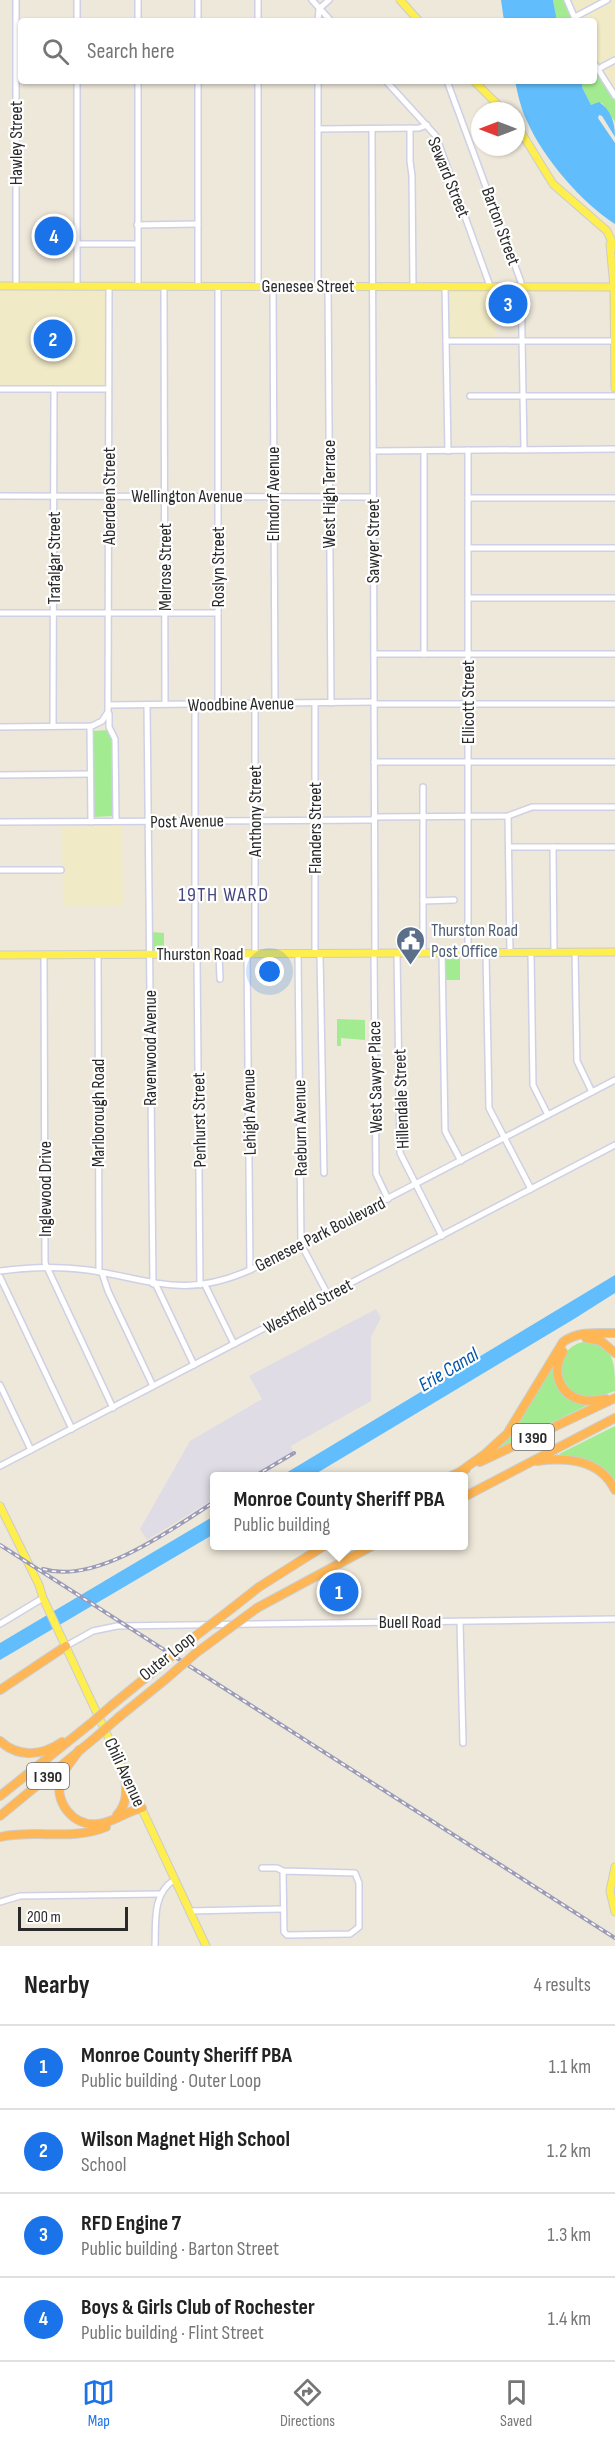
<!DOCTYPE html>
<meta charset="utf-8">
<style>
:root{--surface:#fff;--page:#f2f2f2;--text:#222;--muted:#767676;--line:#e0e0e0;--accent:#1a73e8}
body{margin:0;font-family:"Sofia Sans Condensed",sans-serif;background:var(--page);color:var(--text)}
.compass{position:absolute;left:471px;top:102px;width:54px;height:54px;border-radius:50%;background:var(--surface);box-shadow:0 2px 4px #0004;rotate:270deg}
.scale{position:absolute;left:18px;bottom:15px;width:110px;box-sizing:border-box;padding-left:6px;border:3px solid #2a2a2a;border-top:0;font-size:16px;line-height:21px;white-space:nowrap;color:#2a2a2a;-webkit-text-stroke:4px #fff;paint-order:stroke}
.you{position:absolute;left:270px;top:972px;width:21px;height:21px;margin:-15px;border:4px solid #fff;border-radius:50%;background:#1a73e8;box-shadow:0 0 0 9px #1a73e833}
.badge{display:grid;place-items:center;width:39px;height:39px;border-radius:50%;background:var(--accent);color:#fff;font-size:20px;font-weight:700}
.pin{position:absolute;translate:-50% -50%;border:3px solid #fff;box-shadow:0 2px 6px #0006}
.popup{position:absolute;left:210px;top:1472px;width:258px;height:78px;box-sizing:border-box;display:grid;place-content:center;border-radius:6px;background:var(--surface);filter:drop-shadow(0 2px 4px #0005);font-size:20px;white-space:nowrap;color:var(--muted)}
.popup b{font-size:22px;color:var(--text)}
.popup::after{content:'';position:absolute;left:50%;top:100%;margin-left:-12px;border:12px solid transparent;border-top-color:var(--surface)}
.list{margin:0;padding:0;list-style:none}
h2{display:flex;justify-content:space-between;align-items:center;height:78px;margin:0;padding:0 24px;font-size:26px}
h2 small{font-size:20px;font-weight:400;color:var(--muted)}
.list li{display:grid;grid-template-columns:39px 1fr auto;gap:18px;align-items:center;box-sizing:border-box;height:84px;padding:0 24px;border-top:2px solid var(--line)}
.list b{display:block;font-size:22px;white-space:nowrap}
.list p{margin:0;font-size:20px;white-space:nowrap;color:var(--muted)}
.list em{font-size:20px;font-style:normal;color:var(--muted)}
.icon{flex:none;width:33px;height:33px;fill:none;stroke:currentColor;stroke-width:2;stroke-linecap:round;stroke-linejoin:round}
.map{position:relative;flex:none;width:615px;height:1946px;overflow:hidden}
.search{position:absolute;background:var(--surface);box-shadow:0 2px 4px #0004;left:18px;right:18px;top:18px;height:66px;display:flex;align-items:center;gap:15px;box-sizing:border-box;padding:0 21px;border-radius:6px;color:var(--muted);font-size:22px}
.sheet{height:414px;background:var(--surface)}
nav{display:flex;justify-content:space-around;align-items:center;box-sizing:border-box;height:84px;border-top:2px solid var(--line);background:var(--surface);font-size:16px;color:var(--muted)}
nav a{display:grid;justify-items:center;gap:3px}
nav .on{color:var(--accent)}
.map>svg:first-child{display:block}
.industrial{fill:#e0dce5}
.education{fill:#f1eac7}
.green{fill:#a2eb90}
.water{fill:#61bdfc}
.lines{fill:none;stroke-linecap:round;stroke-linejoin:round}
.minor-casing{stroke:#cfd0e5;stroke-width:8}
.major-casing{stroke:#ccc;stroke-width:9}
.highway-casing{stroke:#ccc;stroke-width:10}
.minor{stroke:#fff;stroke-width:5}
.major{stroke:#ffef4e;stroke-width:7}
.highway{stroke:#ffb654;stroke-width:8}
.rail-casing{stroke:#9c9cb7;stroke-width:4}
.rail{stroke:#fff;stroke-width:1.5;stroke-dasharray:4.5;stroke-linecap:butt}
.highway-bridge-casing{stroke:#ccc;stroke-width:10;stroke-linecap:butt}
.highway-bridge{stroke:#ffb654;stroke-width:8}
.labels{text-anchor:middle;stroke-width:4.5;stroke-linejoin:round;paint-order:stroke}
.shield{fill:#fff;stroke:#6a6a6a;stroke-width:1.5}
.shield-label{font-size:16px;font-weight:bold;fill:#2a2a2a}
.street-label{font-size:18px;fill:#2a2a2a;stroke:#fff}
.service-label{font-size:18px;fill:#4e5e75;stroke:#fff;text-anchor:start}
.neighbourhood-label{font-size:20px;letter-spacing:1.5px;fill:#454780;stroke:#fff}
.water-label{font-size:20px;font-style:italic;fill:#0056a8;stroke:#fff}
</style>
<div class="map">
<svg width="615" height="1946" viewBox="0 0 615 1946">
<rect width="100%" height="100%" fill="#eee8da"/>
<polygon class="industrial" points="376,1309 381,1318 371,1337 371,1401 291,1446 293,1451 252,1476 214,1476 214,1499 147,1540 140,1529 190,1441 262,1399 249,1376"/>
<g class="education">
<polygon points="572,0 615,0 615,92 594,59 594,21 578,21"/>
<polygon points="0,291 106,291 106,386 0,387"/>
<rect x="450" y="291" width="46" height="46"/>
<polygon points="122,826 123,905 63,906 62,827"/>
</g>
<g class="green">
<polygon points="553,0 566,0 573,21 557,21"/>
<polygon points="594,67 615,100 615,122 602,103 591,105 582,87 583,81 594,81"/>
<polygon points="109,730 112,736 114,816 94,817 92,731"/>
<polygon points="151,932 164,933 164,951 152,951"/>
<polygon points="460,958 460,980 446,980 445,959"/>
<polygon points="337,1019 365,1020 365,1040 341,1038 341,1046 337,1046"/>
<path d="M588,1341c27,5 27,24 27,50l-22,8 -20,-4c-4,-5 -9,-11 -12,-16 -8,-19 9,-36 27,-38z"/>
<polygon points="553,1363 555,1363 556,1380 587,1404 586,1406 493,1451"/>
<polygon points="615,1426 615,1487 606,1476 559,1454"/>
</g>
<g class="water">
<polygon points="501,0 553,0 557,21 504,21"/>
<path d="M515,81h68l-1,6 9,18 8,-3c12,8 16,20 16,35l-13,-21 -3,-1 -1,3 17,25v81c-33,-21 -72,-66 -88,-103 -6,-12 -9,-26 -12,-40z"/>
<polygon points="615,1275 615,1293 574,1319 312,1476 281,1476"/>
<polygon points="214,1516 214,1534 0,1660 0,1643"/>
</g>
<g class="lines">
<defs>
<g id="minor">
<polyline points="16,0 16,286"/>
<polyline points="77,0 77,21"/>
<polyline points="198,0 198,21"/>
<polyline points="312,0 331,21"/>
<polyline points="567,0 576,21"/>
<polyline points="575,17 607,0"/>
<polyline points="138,21 138,0"/>
<polyline points="258,21 258,0"/>
<polyline points="318,21 319,9 329,0"/>
<polyline points="594,63 615,96"/>
<polyline points="598,69 615,60"/>
<polyline points="77,81 77,286"/>
<polyline points="138,81 138,286"/>
<polyline points="198,81 198,286"/>
<polyline points="318,81 318,286"/>
<polyline points="386,81 436,136 490,286"/>
<polyline points="447,81 521,282 524,449"/>
<polyline points="410,128 410,161 412,176 413,286"/>
<polyline points="318,129 419,128 427,125"/>
<polyline points="372,129 375,953"/>
<polyline points="137,225 198,224"/>
<polyline points="77,244 137,244"/>
<polyline points="164,286 165,704"/>
<polyline points="218,286 218,704"/>
<polyline points="258,286 258,81"/>
<polyline points="273,286 275,703"/>
<polyline points="328,286 331,703"/>
<polyline points="445,286 448,451"/>
<polyline points="446,341 614,341"/>
<polyline points="0,389 108,389"/>
<polyline points="470,396 615,396"/>
<polyline points="468,450 468,953"/>
<polyline points="373,451 615,449"/>
<polyline points="0,496 373,497"/>
<polyline points="468,498 615,498"/>
<polyline points="468,548 615,548"/>
<polyline points="468,598 615,598"/>
<polyline points="0,613 218,613"/>
<polyline points="374,654 615,654"/>
<polyline points="424,654 424,451"/>
<polyline points="315,703 315,954"/>
<polyline points="195,704 195,949 197,959 200,1285"/>
<polyline points="255,704 255,954"/>
<polyline points="374,704 615,704"/>
<polyline points="109,705 374,702"/>
<polyline points="147,705 153,1284"/>
<polyline points="109,714 109,727 115,739 116,821"/>
<polyline points="53,726 54,390"/>
<polyline points="90,726 91,822"/>
<polyline points="0,727 92,726 102,721 108,712 109,286"/>
<polyline points="374,762 615,762"/>
<polyline points="0,775 90,774"/>
<polyline points="423,787 423,953"/>
<polyline points="508,816 510,953"/>
<polyline points="374,817 508,816 532,807 615,807"/>
<polyline points="0,822 374,820"/>
<polyline points="509,847 615,847"/>
<polyline points="553,847 554,952"/>
<polyline points="0,870 61,870"/>
<polyline points="423,901 454,900"/>
<polyline points="575,952 577,1061 592,1092"/>
<polyline points="374,953 376,1174 388,1199"/>
<polyline points="397,953 400,1153 442,1236"/>
<polyline points="442,953 445,1131 461,1161"/>
<polyline points="486,953 489,1108 531,1189"/>
<polyline points="531,953 533,1085 548,1115"/>
<polyline points="219,954 220,979"/>
<polyline points="247,954 250,1270"/>
<polyline points="298,954 301,1244 328,1295"/>
<polyline points="320,954 324,1173"/>
<polyline points="44,955 45,1263 113,1408"/>
<polyline points="98,955 99,1272"/>
<path d="M0,1271c29,-4 59,-5 88,-1 65,10 96,29 162,0l365,-190"/>
<polyline points="102,1273 108,1291 153,1386"/>
<polyline points="0,1277 72,1429"/>
<polyline points="156,1285 194,1365"/>
<polyline points="205,1285 234,1344"/>
<polyline points="0,1385 31,1450"/>
<polyline points="0,1466 615,1145"/>
<polyline points="460,1622 463,1743"/>
<polyline points="0,1624 43,1598"/>
<polyline points="66,1646 93,1631 117,1626 615,1619"/>
<polyline points="262,1868 277,1868 283,1871 355,1873 359,1883 359,1927 350,1934 287,1935 284,1932 283,1871"/>
<polyline points="0,1902 20,1896 160,1894"/>
<polyline points="189,1911 283,1909"/>
<path d="M155,1946c1,-24 -3,-52 19,-66"/>
</g>
<g id="major">
<polyline points="400,0 419,21"/>
<polyline points="474,81 504,111"/>
<polyline points="516,124 553,184 607,231 615,248"/>
<polyline points="610,244 614,287 615,388"/>
<polyline points="0,286 615,287"/>
<polyline points="0,955 615,952"/>
<polyline points="0,1506 39,1585 43,1598 206,1946"/>
<polyline points="615,1867 610,1891 615,1912"/>
</g>
<g id="highway">
<polyline points="586,1338 601,1341 615,1353"/>
<path d="M563,1352c-12,19 -4,43 19,48 8,2 16,0 24,-1"/>
<path d="M537,1461c30,-4 63,-2 78,29"/>
<polyline points="480,1462 615,1398"/>
<path d="M461,1471l24,-17 22,-20 56,-92c15,-11 34,-9 52,-9"/>
<polyline points="451,1476 466,1469"/>
<polyline points="464,1497 615,1418"/>
<polyline points="257,1608 372,1546"/>
<polyline points="231,1609 259,1587 324,1546"/>
<polyline points="196,1653 215,1639"/>
<polyline points="0,1690 66,1646"/>
<polyline points="112,1705 155,1670"/>
<polyline points="119,1717 166,1679"/>
<path d="M0,1741c18,17 42,15 62,1"/>
<path d="M79,1750c-5,9 -14,17 -18,28 -8,23 12,49 37,46 15,-1 28,-13 44,-16"/>
<polyline points="0,1796 90,1724"/>
<path d="M117,1815c12,-13 9,-27 8,-43"/>
<polyline points="0,1816 96,1737"/>
<path d="M0,1837c35,-8 72,4 106,-10"/>
</g>
</defs>
<use href="#minor" class="minor-casing"/>
<use href="#major" class="major-casing"/>
<use href="#highway" class="highway-casing"/>
<use href="#minor" class="minor"/>
<use href="#major" class="major"/>
<use href="#highway" class="highway"/>
<defs>
<g id="rail">
<polyline points="255,1476 294,1453"/>
<polyline points="0,1545 615,1938"/>
<path d="M43,1569c53,16 129,-40 171,-67"/>
</g>
</defs>
<use href="#rail" class="rail-casing"/>
<use href="#rail" class="rail"/>
<defs>
<g id="highway-bridge">
<polyline points="193,1638 231,1609"/>
<polyline points="215,1639 257,1608"/>
<polyline points="155,1670 185,1645"/>
<polyline points="166,1679 196,1653"/>
<polyline points="90,1724 112,1705"/>
<polyline points="96,1737 119,1717"/>
</g>
</defs>
<use href="#highway-bridge" class="highway-bridge-casing"/>
<use href="#highway-bridge" class="highway-bridge"/>
</g>
<defs>
<symbol id="civic-pin" viewBox="-11 -11 22 30"><path d="M0 17L-7.5 6A9.5 9.5 0 1 1 7.5 6Z" fill="#5c6f8a" stroke="#fff"/><path d="M-.6-6.5H3V-4.5H.6V-3L4-1V1h2V6H-6V1h2V-1L-.6-3ZM-1.2 2.5V6h2.4V2.5Z" fill="#fff"/></symbol>
</defs>
<g fill-rule="evenodd">
<use href="#civic-pin" x="394" y="924" width="33" height="45"/>
</g>
<g class="labels">
<g class="shield">
<rect x="512" y="1424" width="42" height="26" rx="4.5"/>
<rect x="27" y="1763" width="42" height="26" rx="4.5"/>
</g>
<g class="shield-label">
<text x="533" y="1443">I 390</text>
<text x="48" y="1782">I 390</text>
</g>
<g class="street-label">
<text transform="translate(16 143) rotate(-90)" y="6">Hawley Street</text>
<text transform="translate(449 177) rotate(68)" y="6">Seward Street</text>
<text transform="translate(501 226) rotate(70)" y="6">Barton Street</text>
<text x="308" y="292">Genesee Street</text>
<text transform="translate(273 494) rotate(-90)" y="6">Elmdorf Avenue</text>
<text transform="translate(329 494) rotate(-90)" y="6">West High Terrace</text>
<text transform="translate(109 496) rotate(-90)" y="6">Aberdeen Street</text>
<text x="187" y="502">Wellington Avenue</text>
<text transform="translate(373 541) rotate(-90)" y="6">Sawyer Street</text>
<text transform="translate(54 558) rotate(-90)" y="6">Trafalgar Street</text>
<text transform="translate(165 567) rotate(-90)" y="6">Melrose Street</text>
<text transform="translate(218 567) rotate(-90)" y="6">Roslyn Street</text>
<text transform="translate(468 702) rotate(-90)" y="6">Ellicott Street</text>
<text transform="translate(241 704) rotate(-1)" y="6">Woodbine Avenue</text>
<text transform="translate(255 811) rotate(-90)" y="6">Anthony Street</text>
<text transform="translate(187 821) rotate(-1)" y="6">Post Avenue</text>
<text transform="translate(315 828) rotate(-90)" y="6">Flanders Street</text>
<text x="200" y="960">Thurston Road</text>
<text transform="translate(150 1048) rotate(-90)" y="6">Ravenwood Avenue</text>
<text transform="translate(375 1077) rotate(-91)" y="6">West Sawyer Place</text>
<text transform="translate(401 1099) rotate(-92)" y="6">Hillendale Street</text>
<text transform="translate(249 1112) rotate(-91)" y="6">Lehigh Avenue</text>
<text transform="translate(98 1113) rotate(-90)" y="6">Marlborough Road</text>
<text transform="translate(199 1120) rotate(-91)" y="6">Penhurst Street</text>
<text transform="translate(300 1128) rotate(-91)" y="6">Raeburn Avenue</text>
<text transform="translate(45 1189) rotate(-90)" y="6">Inglewood Drive</text>
<text transform="translate(320 1234) rotate(-27)" y="6">Genesee Park Boulevard</text>
<text transform="translate(308 1306) rotate(-28)" y="6">Westfield Street</text>
<text x="410" y="1628">Buell Road</text>
<text transform="translate(167 1656) rotate(-39)" y="6">Outer Loop</text>
<text transform="translate(125 1772) rotate(65)" y="6">Chili Avenue</text>
</g>
<g class="service-label">
<text x="431" y="936">Thurston Road<tspan x="431" dy="21">Post Office</tspan></text>
</g>
<g class="neighbourhood-label">
<text x="224" y="901">19TH WARD</text>
</g>
<g class="water-label">
<text transform="translate(448 1369) rotate(-31)" y="7">Erie Canal</text>
</g>
</g>
</svg>
<svg class="compass" viewBox="-18 -18 36 36"><path d="M0-13l5 13h-10z" fill="#e53935"/><path d="M0 13l5-13h-10z" fill="#767676"/></svg>
<div class="scale">200 m</div>
<div class="you"></div>
<div class="pin badge" style="left:339px;top:1592px">1</div>
<div class="popup"><b>Monroe County Sheriff PBA</b>Public building</div>
<div class="pin badge" style="left:53px;top:339px">2</div>
<div class="pin badge" style="left:508px;top:304px">3</div>
<div class="pin badge" style="left:54px;top:236px">4</div>
<div class="search"><svg class="icon" aria-label="search" viewBox="0 0 24 24"><circle cx="10" cy="10" r="6"/><path d="M15 15l6 6"/></svg>Search here</div>
</div>
<section class="sheet">
<h2>Nearby<small>4 results</small></h2>
<ul class="list">
<li><span class="badge">1</span><div><b>Monroe County Sheriff PBA</b><p>Public building · Outer Loop</p></div><em>1.1 km</em></li>
<li><span class="badge">2</span><div><b>Wilson Magnet High School</b><p>School</p></div><em>1.2 km</em></li>
<li><span class="badge">3</span><div><b>RFD Engine 7</b><p>Public building · Barton Street</p></div><em>1.3 km</em></li>
<li><span class="badge">4</span><div><b>Boys &amp; Girls Club of Rochester</b><p>Public building · Flint Street</p></div><em>1.4 km</em></li>
</ul>
</section>
<nav>
<a class="on"><svg class="icon" aria-label="map" viewBox="0 0 24 24"><path d="M3 6l6-2 6 2 6-2v14l-6 2-6-2-6 2zM9 4v14M15 6v14"/></svg>Map</a>
<a><svg class="icon" aria-label="directions" viewBox="0 0 24 24"><path d="M12 3l9 9-9 9-9-9zM9 14v-3h6M13 9l2 2-2 2"/></svg>Directions</a>
<a><svg class="icon" aria-label="saved" viewBox="0 0 24 24"><path d="M7 4h10v16l-5-4-5 4z"/></svg>Saved</a>
</nav>
